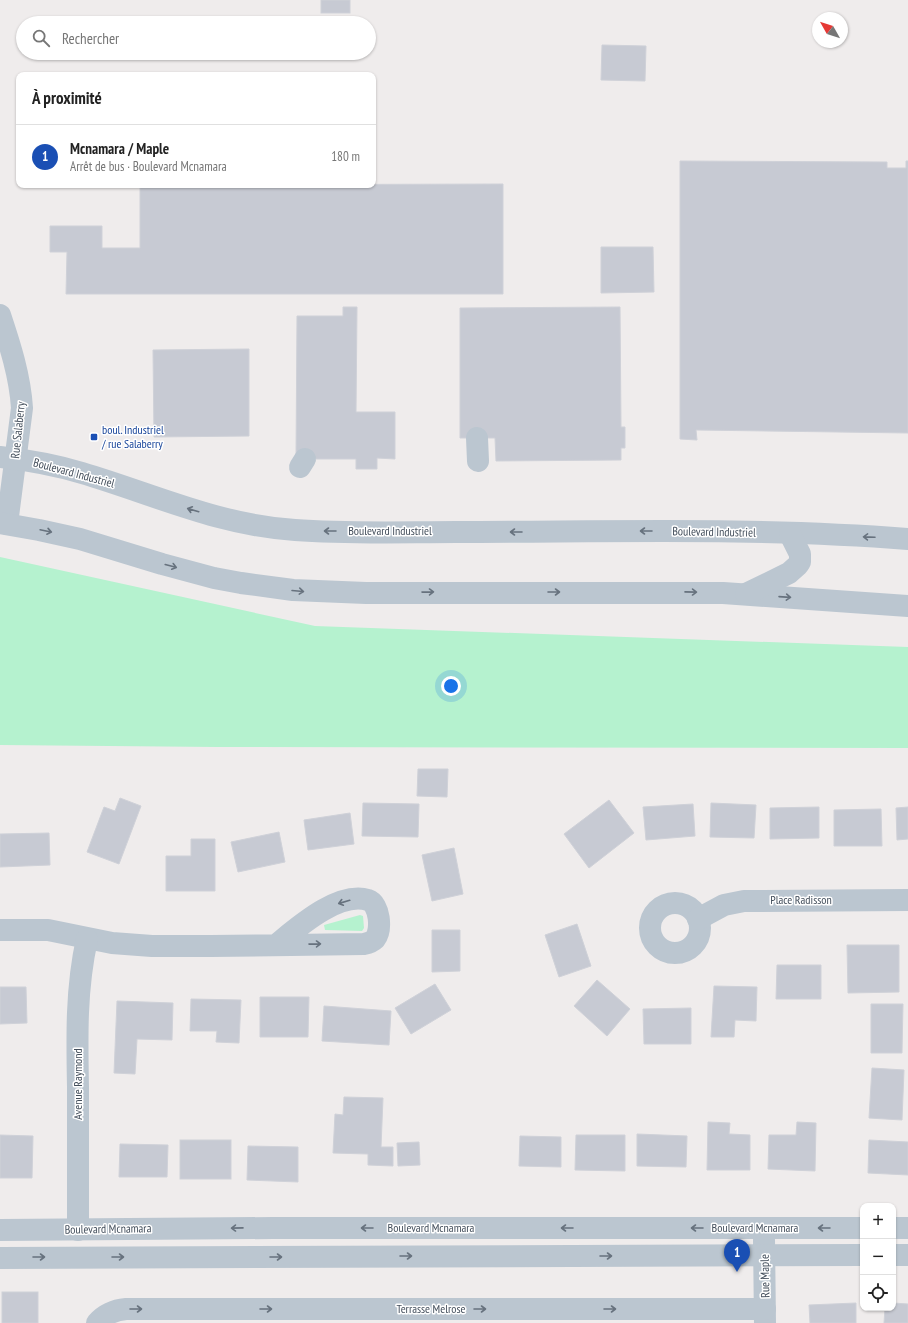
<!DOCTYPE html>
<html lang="fr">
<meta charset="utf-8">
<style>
:root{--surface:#fff;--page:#f2f2f2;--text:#222;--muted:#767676;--line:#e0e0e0;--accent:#0b62ea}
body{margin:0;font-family:"PT Sans Narrow",sans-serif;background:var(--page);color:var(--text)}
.controls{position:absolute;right:12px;bottom:12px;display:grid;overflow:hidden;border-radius:8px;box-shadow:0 1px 3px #0004}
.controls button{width:36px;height:36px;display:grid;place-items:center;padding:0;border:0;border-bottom:1px solid var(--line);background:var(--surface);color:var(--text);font:20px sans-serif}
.compass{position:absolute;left:812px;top:12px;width:36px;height:36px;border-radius:50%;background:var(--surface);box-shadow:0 1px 3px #0004;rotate:309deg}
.you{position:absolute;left:451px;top:686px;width:14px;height:14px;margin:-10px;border:3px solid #fff;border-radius:50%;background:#1a73e8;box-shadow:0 0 0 6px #1a73e833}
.badge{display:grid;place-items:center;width:26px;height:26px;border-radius:50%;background:var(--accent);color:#fff;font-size:13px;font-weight:700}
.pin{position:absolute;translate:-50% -33px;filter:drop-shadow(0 1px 2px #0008)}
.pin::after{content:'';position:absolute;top:21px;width:14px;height:12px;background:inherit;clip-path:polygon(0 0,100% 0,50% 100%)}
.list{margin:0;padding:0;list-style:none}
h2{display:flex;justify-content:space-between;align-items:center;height:52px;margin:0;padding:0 16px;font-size:17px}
h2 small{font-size:13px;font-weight:400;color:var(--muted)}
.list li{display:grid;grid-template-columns:26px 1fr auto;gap:12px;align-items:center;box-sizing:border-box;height:64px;padding:0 16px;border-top:1px solid var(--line)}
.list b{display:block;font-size:15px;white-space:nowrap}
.list p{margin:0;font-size:13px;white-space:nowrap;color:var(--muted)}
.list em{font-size:13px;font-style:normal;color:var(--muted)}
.icon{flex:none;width:22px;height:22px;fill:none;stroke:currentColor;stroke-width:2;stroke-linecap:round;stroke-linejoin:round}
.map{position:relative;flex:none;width:908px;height:1323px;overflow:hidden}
.search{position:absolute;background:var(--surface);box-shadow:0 1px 3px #0004;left:16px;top:16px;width:360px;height:44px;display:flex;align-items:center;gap:10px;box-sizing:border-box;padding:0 14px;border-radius:22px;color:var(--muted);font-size:15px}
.panel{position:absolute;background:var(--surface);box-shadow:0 1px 3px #0004;left:16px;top:72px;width:360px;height:116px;border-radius:8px}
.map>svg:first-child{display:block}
.green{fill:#b5f2cf}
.building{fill:#c7cad3;stroke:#cfd1d8}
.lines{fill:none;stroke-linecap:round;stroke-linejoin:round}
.minor{stroke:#bbc6d0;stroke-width:22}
.oneway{stroke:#67727e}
.transit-dot{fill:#1a4fb4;stroke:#fff;stroke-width:1.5}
.labels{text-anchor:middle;stroke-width:3;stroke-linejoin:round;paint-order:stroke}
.street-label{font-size:12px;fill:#434e5b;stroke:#fff}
.transit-label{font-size:12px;fill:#164399;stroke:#fff;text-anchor:start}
</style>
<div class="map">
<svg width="908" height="1323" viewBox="0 0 908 1323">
<rect width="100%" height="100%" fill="#efecec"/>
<g class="green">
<polygon points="0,557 315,626 908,647 908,748 217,747 0,745"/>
<polygon points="360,915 363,916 364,928 362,931 325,930 324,925"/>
</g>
<g class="building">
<rect x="321" y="0" width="29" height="13"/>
<polygon points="602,45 646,46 645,81 601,80"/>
<polygon points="680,161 887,162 887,168 906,168 906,161 908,161 908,433 696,430 697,440 680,439"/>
<polygon points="503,184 503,294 66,294 67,252 50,252 50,226 102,226 102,248 140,248 140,185"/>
<polygon points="601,247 653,247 654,292 601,293"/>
<polygon points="343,307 357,307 356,412 395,412 395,459 377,458 377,469 356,469 356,459 296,459 297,316 343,316"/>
<polygon points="620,307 621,427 625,427 625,448 621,448 621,460 496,461 495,438 460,438 460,308"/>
<polygon points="249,349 249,436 154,437 153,350"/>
<polygon points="418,769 448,769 447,797 417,796"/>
<polygon points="120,798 141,806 119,864 87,852 104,807 115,811"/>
<polygon points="609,800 634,833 589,868 564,834"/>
<polygon points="363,803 419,804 418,837 362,836"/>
<polygon points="711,803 756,805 754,838 710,837"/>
<polygon points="693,804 695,836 646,840 643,807"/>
<polygon points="819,807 819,838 770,839 770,808"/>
<polygon points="908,807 908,839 897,840 896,808"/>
<polygon points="881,809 882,846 834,846 834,810"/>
<polygon points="350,813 354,844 308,850 304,820"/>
<polygon points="279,832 285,862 238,872 231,842"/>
<polygon points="49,833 50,865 0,867 0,834"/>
<polygon points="191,839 215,839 215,891 166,891 166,856 191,856"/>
<polygon points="454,848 463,894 432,901 422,855"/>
<polygon points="577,924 591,966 559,977 545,935"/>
<polygon points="432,930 460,930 460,971 432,972"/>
<polygon points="847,945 899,945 899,992 848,993"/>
<polygon points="777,965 821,965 821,999 776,999"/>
<polygon points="597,980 630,1009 607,1036 574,1006"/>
<polygon points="435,984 451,1010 411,1034 395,1008"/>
<polygon points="714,986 757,987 756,1021 735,1020 734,1037 711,1037"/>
<polygon points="0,987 26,987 27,1023 0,1024"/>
<polygon points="260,997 309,997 308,1037 260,1037"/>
<polygon points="191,999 241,1000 239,1043 216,1042 217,1031 190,1031"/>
<polygon points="117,1001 173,1003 172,1040 137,1039 135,1074 114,1073"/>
<polygon points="871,1004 903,1004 902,1053 871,1053"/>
<polygon points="324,1006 391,1011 389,1045 322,1041"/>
<polygon points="691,1008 691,1044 644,1044 643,1009"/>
<polygon points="872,1068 904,1070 902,1120 869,1118"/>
<polygon points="344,1097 383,1098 381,1147 393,1147 393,1166 368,1165 368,1154 333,1153 335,1114 343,1115"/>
<polygon points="708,1122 730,1123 729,1134 750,1135 750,1170 707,1170"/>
<polygon points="797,1122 816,1123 815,1171 768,1169 769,1135 796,1135"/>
<polygon points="637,1134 687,1136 686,1167 637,1166"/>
<polygon points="0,1135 33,1136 32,1178 0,1178"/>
<polygon points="576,1135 625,1135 625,1171 575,1170"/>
<polygon points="520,1136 561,1137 561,1167 519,1166"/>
<rect x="180" y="1140" width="51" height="39"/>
<polygon points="869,1140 908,1142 908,1175 868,1173"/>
<polygon points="419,1142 420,1165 398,1166 397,1143"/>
<polygon points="120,1144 168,1145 167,1177 119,1177"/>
<polygon points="248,1146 298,1147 298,1182 247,1180"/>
<rect x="2" y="1292" width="36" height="31"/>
<polygon points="856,1303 856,1323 810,1323 809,1305"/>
<polygon points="893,1303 908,1304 908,1323 884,1323 885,1308 893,1308"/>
</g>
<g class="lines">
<g class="minor">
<path d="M0,315c10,30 20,61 22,93l-15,116"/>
<polyline points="477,438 478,461"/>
<path d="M0,457c27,3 55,8 82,16 71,21 136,52 213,57 53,4 108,2 161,2 151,0 302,-5 452,7"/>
<polyline points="300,467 305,459"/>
<polyline points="0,523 39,530 80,539 162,564 214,578 241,583 293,590 366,593 723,593 908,606"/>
<polyline points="746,594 789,573 798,565 800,562 800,554 790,534"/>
<circle cx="675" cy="928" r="25"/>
<polyline points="698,919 724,905 744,901 908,900"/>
<path d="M0,930h48l64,13 40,3h59l153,-2c5,-1 8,-2 11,-5 7,-9 5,-35 -7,-39 -30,-9 -71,28 -92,45"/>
<polyline points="893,1228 908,1228"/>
<polyline points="0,1230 273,1228 863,1228"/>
<path d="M78,1230c0,-48 0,-95 0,-143 -1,-50 -2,-99 9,-148"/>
<polyline points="764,1240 765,1323"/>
<polyline points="893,1255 908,1255"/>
<polyline points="0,1258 863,1255"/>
<path d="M97,1323c8,-9 18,-13 29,-14h639"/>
</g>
</g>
<defs><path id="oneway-shaft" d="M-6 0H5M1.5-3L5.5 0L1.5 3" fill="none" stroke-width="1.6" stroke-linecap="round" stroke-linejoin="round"/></defs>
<g class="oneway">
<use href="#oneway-shaft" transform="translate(193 510) rotate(-164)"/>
<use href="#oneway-shaft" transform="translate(46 531) rotate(12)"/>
<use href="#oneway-shaft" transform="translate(330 531) rotate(-180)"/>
<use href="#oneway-shaft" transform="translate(646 531) rotate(-180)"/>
<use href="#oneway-shaft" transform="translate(516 532) rotate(-180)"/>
<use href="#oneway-shaft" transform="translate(869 537) rotate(-178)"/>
<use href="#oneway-shaft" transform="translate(171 566) rotate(15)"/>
<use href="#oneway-shaft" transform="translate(298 591) rotate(5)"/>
<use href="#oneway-shaft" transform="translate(428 592) rotate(-1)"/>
<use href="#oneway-shaft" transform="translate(554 592)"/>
<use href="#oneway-shaft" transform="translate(691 592) rotate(1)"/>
<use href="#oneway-shaft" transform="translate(785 597) rotate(4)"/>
<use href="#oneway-shaft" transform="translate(344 902) rotate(164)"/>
<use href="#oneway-shaft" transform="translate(315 944) rotate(-1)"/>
<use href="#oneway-shaft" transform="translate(237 1228) rotate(179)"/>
<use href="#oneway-shaft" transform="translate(367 1228) rotate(-180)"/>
<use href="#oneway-shaft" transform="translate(567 1228) rotate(-180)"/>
<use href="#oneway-shaft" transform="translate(697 1228) rotate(-180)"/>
<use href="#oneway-shaft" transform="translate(824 1228) rotate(180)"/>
<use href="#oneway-shaft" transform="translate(406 1256)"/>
<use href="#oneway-shaft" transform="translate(606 1256)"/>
<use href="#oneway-shaft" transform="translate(39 1257)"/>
<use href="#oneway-shaft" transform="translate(118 1257)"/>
<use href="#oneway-shaft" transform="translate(276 1257)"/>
<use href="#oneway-shaft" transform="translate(136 1309)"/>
<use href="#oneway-shaft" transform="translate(266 1309)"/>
<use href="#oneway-shaft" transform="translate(480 1309)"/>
<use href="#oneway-shaft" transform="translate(610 1309)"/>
</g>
<rect class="transit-dot" x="90" y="433" width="8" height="8" rx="2"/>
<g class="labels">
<g class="street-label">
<text transform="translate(18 430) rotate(-84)" y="4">Rue Salaberry</text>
<text transform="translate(74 473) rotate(15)" y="4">Boulevard Industriel</text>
<text x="390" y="535">Boulevard Industriel</text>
<text transform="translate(714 532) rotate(1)" y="4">Boulevard Industriel</text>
<text x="801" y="904">Place Radisson</text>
<text transform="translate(78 1084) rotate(-90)" y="4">Avenue Raymond</text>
<text x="431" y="1232">Boulevard Mcnamara</text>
<text x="755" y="1232">Boulevard Mcnamara</text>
<text transform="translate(108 1229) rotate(-1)" y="4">Boulevard Mcnamara</text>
<text transform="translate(765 1276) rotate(-91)" y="4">Rue Maple</text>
<text x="431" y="1313">Terrasse Melrose</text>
</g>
<g class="transit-label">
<text x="102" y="434">boul. Industriel<tspan x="102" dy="14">/ rue Salaberry</tspan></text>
</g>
</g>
</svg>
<div class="controls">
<button>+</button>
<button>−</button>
<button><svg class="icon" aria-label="locate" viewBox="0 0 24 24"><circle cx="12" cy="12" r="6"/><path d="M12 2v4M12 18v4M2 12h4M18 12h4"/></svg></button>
</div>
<svg class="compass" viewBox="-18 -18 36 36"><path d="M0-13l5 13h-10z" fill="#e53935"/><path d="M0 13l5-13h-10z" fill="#767676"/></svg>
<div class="you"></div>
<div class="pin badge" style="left:737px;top:1272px;background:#1a4fb4">1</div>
<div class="search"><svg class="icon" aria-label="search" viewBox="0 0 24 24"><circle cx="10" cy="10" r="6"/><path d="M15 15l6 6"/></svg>Rechercher</div>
<section class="panel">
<h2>À proximité<small></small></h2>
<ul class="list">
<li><span class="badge" style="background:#1a4fb4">1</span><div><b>Mcnamara / Maple</b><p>Arrêt de bus · Boulevard Mcnamara</p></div><em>180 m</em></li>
</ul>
</section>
</div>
